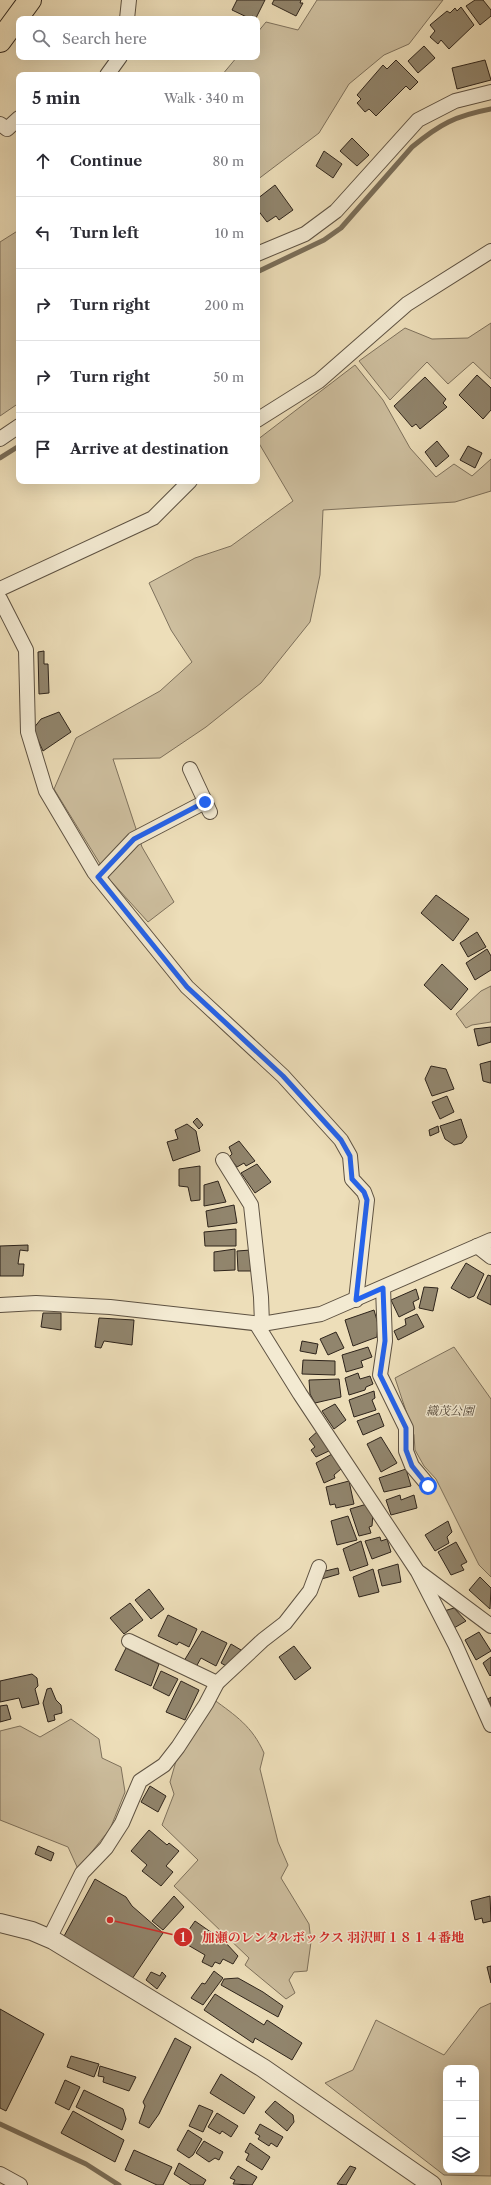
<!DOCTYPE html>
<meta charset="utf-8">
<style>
:root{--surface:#fff;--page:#f2f2f3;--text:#2b2b33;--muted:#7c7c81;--line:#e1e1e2}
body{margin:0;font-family:"Libre Caslon Text","Noto Serif JP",serif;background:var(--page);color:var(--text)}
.controls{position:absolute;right:12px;bottom:12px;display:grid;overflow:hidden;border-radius:8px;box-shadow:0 4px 16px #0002}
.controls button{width:36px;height:36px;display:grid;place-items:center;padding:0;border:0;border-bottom:1px solid var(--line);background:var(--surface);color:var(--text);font:20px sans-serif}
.stop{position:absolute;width:12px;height:12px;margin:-9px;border:3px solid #2563eb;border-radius:50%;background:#fff}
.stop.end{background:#2563eb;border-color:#fff;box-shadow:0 1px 4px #0008}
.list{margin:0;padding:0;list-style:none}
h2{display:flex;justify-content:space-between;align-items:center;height:52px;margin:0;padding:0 16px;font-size:17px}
h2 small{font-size:13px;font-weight:400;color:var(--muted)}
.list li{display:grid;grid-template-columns:26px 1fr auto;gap:12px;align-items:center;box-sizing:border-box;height:72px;padding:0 16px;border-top:1px solid var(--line)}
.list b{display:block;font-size:15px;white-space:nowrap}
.list em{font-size:13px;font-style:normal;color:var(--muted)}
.icon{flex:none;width:22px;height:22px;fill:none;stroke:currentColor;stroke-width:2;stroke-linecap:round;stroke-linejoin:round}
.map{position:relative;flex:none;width:491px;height:2185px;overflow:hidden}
.search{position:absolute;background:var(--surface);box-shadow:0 4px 16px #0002;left:16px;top:16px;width:244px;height:44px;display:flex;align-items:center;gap:10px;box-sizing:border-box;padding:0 14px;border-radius:8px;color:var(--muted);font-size:15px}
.panel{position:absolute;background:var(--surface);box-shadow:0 4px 16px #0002;left:16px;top:72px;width:244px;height:412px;border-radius:8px}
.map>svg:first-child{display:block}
.green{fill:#cdbe9e;stroke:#7e715c;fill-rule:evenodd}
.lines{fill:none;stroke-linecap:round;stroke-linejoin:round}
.stream{stroke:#7a6e59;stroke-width:5}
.building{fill:#91856d;stroke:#2e241b}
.minor-casing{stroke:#5e5242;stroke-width:16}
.tertiary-casing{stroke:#5e5242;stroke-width:20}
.motorway-casing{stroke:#2e241b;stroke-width:24}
.minor{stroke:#f3ead2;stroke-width:14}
.tertiary{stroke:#f3ead2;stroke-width:18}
.motorway{stroke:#eddeb9;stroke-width:22}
.route{stroke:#2563eb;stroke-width:5}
.labels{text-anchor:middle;stroke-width:3;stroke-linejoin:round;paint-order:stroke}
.park-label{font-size:12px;font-style:italic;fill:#564a3c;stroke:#f3ead2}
.leader{fill:none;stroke:#d62828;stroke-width:1.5}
.callout-dot{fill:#d62828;stroke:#f3ead2;stroke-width:1.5}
.mark-label{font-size:12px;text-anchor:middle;font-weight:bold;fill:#fff}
.callout-label{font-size:13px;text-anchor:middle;font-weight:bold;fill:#d62828;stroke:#f3ead2;stroke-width:3;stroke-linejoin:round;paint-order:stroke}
</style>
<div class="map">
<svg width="491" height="2185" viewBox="0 0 491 2185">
<rect width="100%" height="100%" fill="#eddeb9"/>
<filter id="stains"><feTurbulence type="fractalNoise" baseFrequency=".005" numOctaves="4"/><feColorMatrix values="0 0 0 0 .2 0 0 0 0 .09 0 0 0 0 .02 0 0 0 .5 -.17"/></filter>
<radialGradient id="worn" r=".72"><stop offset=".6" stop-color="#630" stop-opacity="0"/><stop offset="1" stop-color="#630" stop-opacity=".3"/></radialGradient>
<g class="green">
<polygon points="317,0 443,0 409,44 384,55 349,84 319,133 257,180 257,75 222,75 237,57 257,57 257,33 266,22 298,30"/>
<polygon points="19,230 19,403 0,416 0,242"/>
<polygon points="491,323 491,379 473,362 448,384 427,362 390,400 359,361 405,328 432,339 468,338"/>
<polygon points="355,365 383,400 410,448 436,477 454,464 472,476 491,459 491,491 455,502 323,510 320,575 310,622 261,683 206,727 160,758 113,759 142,847 174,902 148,922 110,880 54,789 76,738 160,691 192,662 171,630 149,583 195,558 231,546 293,501 257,440"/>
<polygon points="491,986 491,1022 472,1025 466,1028 456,1014 481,991"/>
<polygon points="454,1347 491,1399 491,1577 479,1565 436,1479 424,1466 415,1450 414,1435 395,1378"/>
<path d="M213,1699c23,17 39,27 51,54l-4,16 18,73 10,23 -7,13 28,46 2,18 -4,29 -13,1 -5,8 6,13 -9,6 -41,-34 4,-7 -75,-72 24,-26 -36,-35 12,-31 -4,-12 6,-21z"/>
<polygon points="71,1719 99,1739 102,1758 121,1767 125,1792 110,1829 78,1869 68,1847 0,1820 0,1731 20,1726 40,1737"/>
<path d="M491,2003v173l-47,-1 -119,-92 28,-13 23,-50 68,35 36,-47zM446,2068h30v102h-30z"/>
</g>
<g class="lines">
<g class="stream">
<path d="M257,272l67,-32 17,-12 71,-81c28,-23 43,-31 79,-38"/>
<polyline points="0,458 19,446"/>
<polyline points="0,2124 86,2164 119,2185"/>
</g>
</g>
<g class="building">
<polygon points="237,0 265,0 256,18 252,16 251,19 232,10"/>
<polygon points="274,0 301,0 300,3 303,3 296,16 272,4"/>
<polygon points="475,0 483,0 491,10 491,16 480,25 466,6"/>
<polygon points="461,7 474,25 449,49 441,40 438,44 430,37 435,31 430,25 447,11 450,13 455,8 457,11"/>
<polygon points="424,46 435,58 418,73 408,61"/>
<polygon points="396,60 418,82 410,90 406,86 376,116 369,109 365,112 357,103 361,99 357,95 383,65 387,69"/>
<polygon points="485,60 491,80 457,89 452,68"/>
<polygon points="352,138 369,155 357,166 340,151"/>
<polygon points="324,151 342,164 333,178 316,166"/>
<polygon points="275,185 293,210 279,220 276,216 267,222 257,209 257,199"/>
<polygon points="477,375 491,388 491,410 483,419 459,395"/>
<polygon points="425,377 446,399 443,403 447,407 420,429 416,424 412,427 394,406"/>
<polygon points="437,441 449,456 436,467 425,452"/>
<polygon points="468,446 482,453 475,468 460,460"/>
<polygon points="44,651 44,664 48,664 49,693 39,694 38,652"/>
<polygon points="59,712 71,732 43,751 33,729 41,719"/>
<polygon points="436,895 469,919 453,941 421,913"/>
<polygon points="477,932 486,947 468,957 460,943"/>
<polygon points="487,949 491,956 491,970 475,980 466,963"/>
<polygon points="442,964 468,989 451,1010 424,985"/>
<polygon points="491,1027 491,1042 478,1046 474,1029"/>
<polygon points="491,1061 491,1083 490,1083 483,1081 480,1064"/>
<polygon points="431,1066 446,1069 454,1089 432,1096 425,1079"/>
<polygon points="447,1096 454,1112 440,1119 432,1102"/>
<polygon points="197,1118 203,1125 199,1129 193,1122"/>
<polygon points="461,1119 467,1137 462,1143 454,1145 445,1139 440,1126"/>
<polygon points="187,1124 196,1131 200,1151 173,1161 167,1142 178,1139 175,1130"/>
<polygon points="438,1126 439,1132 430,1136 429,1130"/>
<polygon points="239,1141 255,1161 246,1166 244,1163 237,1167 229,1157 232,1154 229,1147"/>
<polygon points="257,1164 271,1182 255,1193 241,1173"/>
<polygon points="200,1166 200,1200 191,1201 188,1187 179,1186 179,1169"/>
<polygon points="218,1181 226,1202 204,1206 204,1185"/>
<polygon points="234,1205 237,1223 208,1227 206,1211"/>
<polygon points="236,1229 236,1246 205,1246 204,1232"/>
<polygon points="28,1245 28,1251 20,1250 18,1264 24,1264 23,1276 0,1276 0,1246"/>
<polygon points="235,1249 235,1270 214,1271 214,1252"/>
<polygon points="251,1250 253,1271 238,1271 237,1251"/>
<polygon points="466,1263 484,1274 474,1296 469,1298 451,1288"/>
<polygon points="488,1275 491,1276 491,1305 477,1298"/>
<polygon points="424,1287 438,1288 433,1311 419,1308"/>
<polygon points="416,1289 419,1299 413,1302 415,1309 399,1317 391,1300"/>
<polygon points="374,1310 378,1324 377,1337 353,1346 345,1320"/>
<polygon points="43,1313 61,1313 61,1330 41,1327"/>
<polygon points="417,1314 424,1327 398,1340 394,1331 406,1325 405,1319"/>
<polygon points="99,1318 134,1320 132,1345 104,1341 101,1348 95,1347"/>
<polygon points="336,1332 344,1348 328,1355 320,1339"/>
<polygon points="302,1341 318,1344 316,1354 300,1351"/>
<polygon points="368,1347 372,1357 361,1361 363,1367 346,1372 342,1355"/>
<polygon points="303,1360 335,1361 335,1375 302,1374"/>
<polygon points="358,1373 360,1379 370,1376 373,1384 366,1387 365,1390 349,1395 345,1378"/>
<polygon points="339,1379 341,1397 315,1403 310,1394 309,1380"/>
<polygon points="374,1391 375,1398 372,1400 376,1410 354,1417 349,1400"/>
<polygon points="335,1404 346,1420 334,1429 322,1411"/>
<polygon points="379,1413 384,1426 363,1435 357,1421"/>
<polygon points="319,1430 331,1450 316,1457 311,1450 315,1447 309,1439"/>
<polygon points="381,1437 397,1463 381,1472 367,1444"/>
<polygon points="332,1454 341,1469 334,1475 335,1478 324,1483 316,1463"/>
<polygon points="406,1469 411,1486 384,1492 379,1478"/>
<polygon points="349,1481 354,1504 336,1508 335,1504 330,1505 326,1487"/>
<polygon points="400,1495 401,1500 414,1495 417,1508 391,1515 386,1500"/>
<polygon points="367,1504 373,1514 372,1526 369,1527 371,1533 359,1536 350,1509"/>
<polygon points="348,1516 357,1540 337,1545 331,1521"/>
<polygon points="448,1521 452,1532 447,1537 449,1543 435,1551 425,1535"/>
<polygon points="380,1537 381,1541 387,1539 391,1552 372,1559 365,1541"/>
<polygon points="361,1541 368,1565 350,1571 343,1549"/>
<polygon points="456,1542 467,1562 461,1565 464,1570 451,1575 438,1552"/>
<polygon points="398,1564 401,1582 382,1586 378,1570"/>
<polygon points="338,1568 339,1574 318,1580 321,1572"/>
<polygon points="373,1569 379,1592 359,1597 353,1577"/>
<polygon points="480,1577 491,1588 490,1609 469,1590"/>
<polygon points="149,1589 164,1609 151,1619 135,1600"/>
<polygon points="130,1603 143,1620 124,1634 110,1618"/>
<polygon points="454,1608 466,1621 454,1628 444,1611"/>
<polygon points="168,1615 197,1629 189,1647 179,1642 177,1645 158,1636"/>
<polygon points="202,1631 227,1643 216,1666 201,1658 196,1667 184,1661"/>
<polygon points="479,1632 491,1651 476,1660 465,1640"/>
<polygon points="231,1644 241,1650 228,1667 221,1663"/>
<polygon points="294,1646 311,1668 295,1680 279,1657"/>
<polygon points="126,1648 159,1664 151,1686 115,1670"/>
<polygon points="491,1657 491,1675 490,1676 483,1663"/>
<polygon points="161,1671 178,1679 169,1696 153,1688"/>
<polygon points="32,1674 37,1678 38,1686 35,1689 39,1704 22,1708 19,1698 0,1702 0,1681"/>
<polygon points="181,1681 199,1690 185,1720 166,1712"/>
<polygon points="51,1688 56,1700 61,1705 62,1713 54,1715 55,1720 48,1722 43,1703 47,1689"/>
<polygon points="491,1697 491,1707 488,1699"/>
<polygon points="7,1705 11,1719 0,1722 0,1706"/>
<polygon points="150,1786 166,1796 158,1812 141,1802"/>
<polygon points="149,1830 167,1845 169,1843 179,1851 166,1866 173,1872 161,1886 142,1871 147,1865 131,1851"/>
<polygon points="38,1846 54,1853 51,1861 35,1854"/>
<polygon points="95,1879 126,1897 132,1906 163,1933 132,1979 63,1938"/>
<polygon points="174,1896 184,1907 163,1930 152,1921"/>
<polygon points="490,1896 491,1921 483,1923 482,1918 475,1920 471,1901"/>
<polygon points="195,1921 225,1942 238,1956 233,1964 223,1959 220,1964 215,1962 212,1967 202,1962 205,1955 181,1941"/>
<polygon points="491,1966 491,1983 487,1967"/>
<polygon points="214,1971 223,1978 203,2005 191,1998 202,1983 205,1984"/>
<polygon points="151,1972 160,1976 162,1972 166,1976 157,1989 146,1980"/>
<polygon points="238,1978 263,1992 283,2006 278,2017 221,1985 224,1979"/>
<polygon points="215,1994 264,2025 267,2020 302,2043 292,2060 255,2038 253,2043 204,2010"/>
<polygon points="0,2009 44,2034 6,2111 0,2108"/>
<polygon points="175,2038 191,2047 159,2114 149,2128 139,2123 145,2106 143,2102"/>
<polygon points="71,2056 99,2064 94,2077 67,2067"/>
<polygon points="100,2066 136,2077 129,2091 103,2082 104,2077 98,2076"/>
<polygon points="221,2074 255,2097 244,2114 210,2093"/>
<polygon points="65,2080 80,2087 69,2110 55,2103"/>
<polygon points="84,2090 123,2109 126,2119 122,2130 76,2107"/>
<polygon points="275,2101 293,2115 294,2122 287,2131 265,2112"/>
<polygon points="199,2105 213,2111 203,2132 189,2126"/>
<polygon points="73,2111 124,2140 115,2162 61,2133"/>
<polygon points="217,2113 238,2126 231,2137 222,2131 220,2134 208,2127"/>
<polygon points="260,2124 283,2137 277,2147 271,2143 269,2146 258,2139 260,2136 255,2133"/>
<polygon points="188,2130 202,2139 193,2155 189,2158 177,2150"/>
<polygon points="204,2141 223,2152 219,2160 215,2158 209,2162 196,2153"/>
<polygon points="250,2143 270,2157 262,2170 246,2160 249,2154 245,2152"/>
<polygon points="134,2150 172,2167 163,2185 157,2185 125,2170"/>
<polygon points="179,2163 206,2180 203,2185 191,2185 174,2174"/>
<polygon points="238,2166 257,2177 252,2185 233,2184 235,2180 230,2178"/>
<polygon points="350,2166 356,2168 346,2185 337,2184"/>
</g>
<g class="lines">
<defs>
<g id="minor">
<polyline points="127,19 129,0"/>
<polyline points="107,75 120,57"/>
<polyline points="0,124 7,129 19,118"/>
<polyline points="257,254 305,234 336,211 418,120 455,101 491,92"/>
<polyline points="257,420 319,381 407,304 491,251"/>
<polyline points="0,439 19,426"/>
<polyline points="0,589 153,518 190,481"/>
<polyline points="0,599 26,650 28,732 46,791 94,872 187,987 283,1076 341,1140 350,1156 352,1179 364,1192 367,1200 356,1300"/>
<polyline points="190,769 210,812"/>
<polyline points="98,877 134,839 205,802"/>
<polyline points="223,1160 251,1205 261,1297 262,1324"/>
<polyline points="477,1246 491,1257"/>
<polyline points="383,1288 385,1341 380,1375 406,1428 406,1451 412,1466 428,1485"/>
<polyline points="0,1305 36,1303 110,1307 262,1324 321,1314 491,1240"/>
<polyline points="257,1325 300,1394 418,1572 455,1644 491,1725"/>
<polyline points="420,1573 491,1626"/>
<polyline points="129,1641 217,1683"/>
<polyline points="49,1939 82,1873 106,1848 122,1823 140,1781 164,1765 178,1747 206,1704 217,1683 263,1640 285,1623 310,1591 319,1567"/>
<polyline points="0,2174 20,2185"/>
</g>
<polyline id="tertiary" points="0,1923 32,1931 53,1940 263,2068 432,2185"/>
<polyline id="motorway" points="0,41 30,0"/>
</defs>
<use href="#minor" class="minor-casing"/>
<use href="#tertiary" class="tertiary-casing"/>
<use href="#motorway" class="motorway-casing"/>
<use href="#minor" class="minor"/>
<use href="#tertiary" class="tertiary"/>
<use href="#motorway" class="motorway"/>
</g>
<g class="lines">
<polyline class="route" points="205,802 134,839 98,877 187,987 283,1076 341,1140 350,1156 352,1179 364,1192 367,1200 356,1300 383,1288 385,1341 380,1375 406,1428 406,1450 412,1466 428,1486"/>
</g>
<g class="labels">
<g class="park-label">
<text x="450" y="1415">織茂公園</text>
</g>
</g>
<path class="leader" d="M110 1920L183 1937"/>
<g class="callout-dot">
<circle cx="110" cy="1920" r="4"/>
<circle cx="183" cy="1937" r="10"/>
</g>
<g class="mark-label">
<text x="183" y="1942">1</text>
</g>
<g class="callout-label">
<text x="333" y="1942">加瀬のレンタルボックス 羽沢町１８１４番地</text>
</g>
<rect width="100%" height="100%" filter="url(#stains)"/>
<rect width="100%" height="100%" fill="url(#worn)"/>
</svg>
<div class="controls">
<button>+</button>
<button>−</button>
<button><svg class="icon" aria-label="layers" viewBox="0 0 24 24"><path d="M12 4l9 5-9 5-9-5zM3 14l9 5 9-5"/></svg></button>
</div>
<div class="stop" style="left:428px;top:1486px"></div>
<div class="stop end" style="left:205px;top:802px"></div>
<div class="search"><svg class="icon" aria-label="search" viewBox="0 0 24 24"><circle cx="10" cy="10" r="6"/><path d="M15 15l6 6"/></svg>Search here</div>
<section class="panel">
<h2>5 min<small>Walk · 340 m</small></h2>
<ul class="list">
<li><svg class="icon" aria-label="ahead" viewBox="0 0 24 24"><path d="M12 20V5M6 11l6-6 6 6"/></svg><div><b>Continue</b></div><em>80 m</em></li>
<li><svg class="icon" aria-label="left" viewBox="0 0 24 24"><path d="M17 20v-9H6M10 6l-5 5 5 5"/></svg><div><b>Turn left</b></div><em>10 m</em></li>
<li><svg class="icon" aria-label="right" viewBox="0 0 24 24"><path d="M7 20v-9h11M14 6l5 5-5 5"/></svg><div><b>Turn right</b></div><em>200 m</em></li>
<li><svg class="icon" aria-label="right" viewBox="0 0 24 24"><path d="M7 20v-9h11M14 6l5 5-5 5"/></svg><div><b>Turn right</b></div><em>50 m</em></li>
<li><svg class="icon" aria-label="arrive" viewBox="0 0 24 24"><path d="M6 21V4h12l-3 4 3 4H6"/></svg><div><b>Arrive at destination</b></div></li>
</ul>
</section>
</div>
